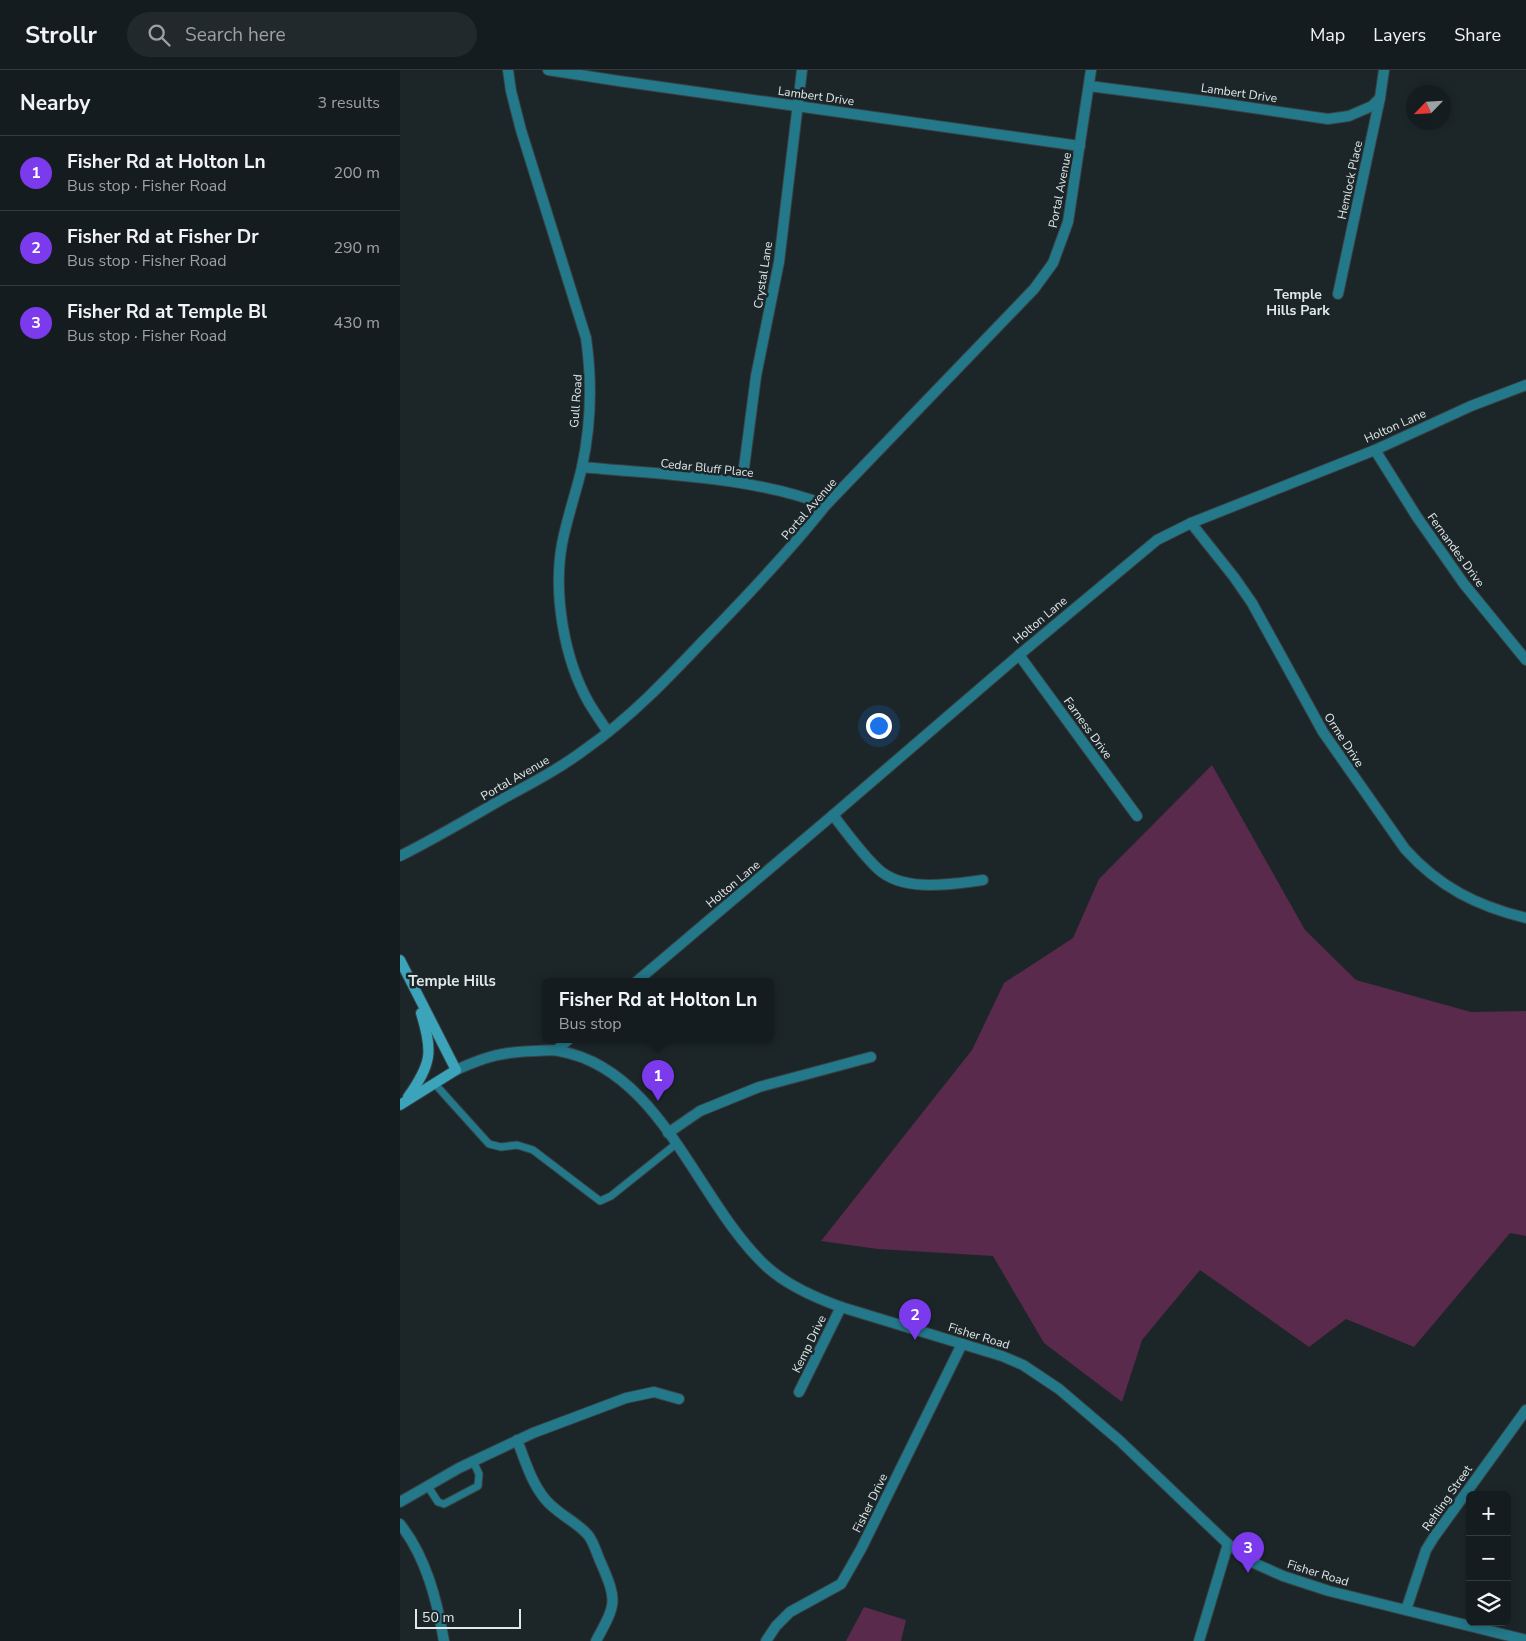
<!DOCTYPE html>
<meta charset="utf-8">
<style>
:root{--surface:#151c1f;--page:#22292c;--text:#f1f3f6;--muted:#9da1a4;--line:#343a3d;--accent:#7c3aed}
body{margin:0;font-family:"Nunito Sans",sans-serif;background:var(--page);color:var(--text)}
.controls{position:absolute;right:15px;bottom:15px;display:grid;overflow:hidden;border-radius:8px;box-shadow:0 2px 8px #0003}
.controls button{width:45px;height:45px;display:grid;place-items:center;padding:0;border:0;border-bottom:1px solid var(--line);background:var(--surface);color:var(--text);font:25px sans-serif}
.compass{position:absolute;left:1006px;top:15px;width:45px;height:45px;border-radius:50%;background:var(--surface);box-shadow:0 2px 8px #0003;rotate:245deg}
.scale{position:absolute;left:15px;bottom:12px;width:106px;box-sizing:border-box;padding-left:5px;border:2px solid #e1e8ea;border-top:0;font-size:14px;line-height:18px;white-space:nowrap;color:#e1e8ea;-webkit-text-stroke:4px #1c2629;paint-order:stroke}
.you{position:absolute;left:478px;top:655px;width:18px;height:18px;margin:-12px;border:4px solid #fff;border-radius:50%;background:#1a73e8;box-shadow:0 0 0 8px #1a73e833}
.badge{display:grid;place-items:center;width:32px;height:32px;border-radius:50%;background:var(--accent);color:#fff;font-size:16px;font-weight:700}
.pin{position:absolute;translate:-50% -41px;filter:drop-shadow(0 1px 2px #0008)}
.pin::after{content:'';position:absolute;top:26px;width:18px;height:15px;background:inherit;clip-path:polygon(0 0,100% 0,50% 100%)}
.popup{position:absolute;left:142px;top:908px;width:232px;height:65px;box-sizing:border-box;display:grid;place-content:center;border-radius:8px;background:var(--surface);filter:drop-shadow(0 1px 4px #0005);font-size:16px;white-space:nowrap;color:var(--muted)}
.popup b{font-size:19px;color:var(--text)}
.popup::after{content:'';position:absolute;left:50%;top:100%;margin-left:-10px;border:10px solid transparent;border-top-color:var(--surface)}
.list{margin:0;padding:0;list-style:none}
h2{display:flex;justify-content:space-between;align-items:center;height:65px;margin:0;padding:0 20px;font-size:21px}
h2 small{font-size:16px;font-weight:400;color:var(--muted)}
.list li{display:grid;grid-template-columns:32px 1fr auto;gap:15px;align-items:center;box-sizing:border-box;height:75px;padding:0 20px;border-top:1px solid var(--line)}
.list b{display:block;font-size:19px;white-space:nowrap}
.list p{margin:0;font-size:16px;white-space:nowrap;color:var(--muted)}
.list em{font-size:16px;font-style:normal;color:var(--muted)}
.icon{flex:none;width:28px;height:28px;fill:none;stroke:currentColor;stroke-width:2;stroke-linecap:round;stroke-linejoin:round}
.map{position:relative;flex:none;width:1126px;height:1571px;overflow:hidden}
header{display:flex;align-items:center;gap:30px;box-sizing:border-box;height:70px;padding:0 25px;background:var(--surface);border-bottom:1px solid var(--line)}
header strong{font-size:24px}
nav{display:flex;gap:28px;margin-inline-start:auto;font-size:18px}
.search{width:350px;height:45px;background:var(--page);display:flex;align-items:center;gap:12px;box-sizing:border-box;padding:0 18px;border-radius:28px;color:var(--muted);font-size:19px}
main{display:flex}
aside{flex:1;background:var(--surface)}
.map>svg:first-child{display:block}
.green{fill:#592a4b}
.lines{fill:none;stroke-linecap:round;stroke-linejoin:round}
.service-casing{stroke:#384144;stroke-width:9}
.minor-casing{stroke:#384144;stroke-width:12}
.tertiary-casing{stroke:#384144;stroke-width:12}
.secondary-casing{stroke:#384144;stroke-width:12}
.service{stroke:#237889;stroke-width:7}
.minor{stroke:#237889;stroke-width:10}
.tertiary{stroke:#237889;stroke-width:10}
.secondary{stroke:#3ba4ba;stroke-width:10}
.labels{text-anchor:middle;stroke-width:5;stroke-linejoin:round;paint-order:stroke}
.street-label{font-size:12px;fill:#e1e8ea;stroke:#1c2629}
.neighbourhood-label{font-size:14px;font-weight:bold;fill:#e1e8ea;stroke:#1c2629}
.quarter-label{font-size:15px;font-weight:bold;fill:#e1e8ea;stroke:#1c2629}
</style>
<header>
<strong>Strollr</strong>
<div class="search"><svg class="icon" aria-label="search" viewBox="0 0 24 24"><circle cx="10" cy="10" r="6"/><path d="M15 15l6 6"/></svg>Search here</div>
<nav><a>Map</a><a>Layers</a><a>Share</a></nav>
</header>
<main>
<aside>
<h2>Nearby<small>3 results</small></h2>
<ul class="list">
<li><span class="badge">1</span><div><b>Fisher Rd at Holton Ln</b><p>Bus stop · Fisher Road</p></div><em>200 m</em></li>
<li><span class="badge">2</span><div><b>Fisher Rd at Fisher Dr</b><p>Bus stop · Fisher Road</p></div><em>290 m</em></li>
<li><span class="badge">3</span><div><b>Fisher Rd at Temple Bl</b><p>Bus stop · Fisher Road</p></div><em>430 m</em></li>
</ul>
</aside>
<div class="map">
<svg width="1126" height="1571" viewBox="0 0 1126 1571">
<rect width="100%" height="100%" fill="#1c2629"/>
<g class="green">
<polygon points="812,695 905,860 956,910 1071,942 1126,941 1126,1166 1110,1163 1014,1277 946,1249 909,1277 800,1200 742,1270 722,1332 644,1273 593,1186 478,1179 421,1171 572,980 604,913 673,868 699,809"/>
<polygon points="464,1537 506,1550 501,1571 446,1571"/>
</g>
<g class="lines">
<defs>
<g id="service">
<polyline points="34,1013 89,1074 101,1077 117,1075 133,1080 200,1131 211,1126 276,1074"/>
<polyline points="27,1415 38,1432 44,1434 78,1416 79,1404 73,1391"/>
</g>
<g id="minor">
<path d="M108,0l3,21 10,39 65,208c6,42 5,87 -4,129 -6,26 -15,51 -20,77 -9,50 2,115 27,159 6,10 13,20 19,29"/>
<polyline points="148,0 219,11 680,76"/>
<polyline points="689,16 805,31 928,49 949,46 972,36 980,28"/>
<polyline points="938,224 980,28 984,0"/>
<polyline points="975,380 1017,447 1064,514 1126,590"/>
<path d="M182,397c82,8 167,9 244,38"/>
<polyline points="342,413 356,306 379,192 402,0"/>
<path d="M791,453l43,54 18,26 71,129 82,117c34,38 72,57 121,69"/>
<polyline points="619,585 737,746"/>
<path d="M433,745c14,18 28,38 45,54 26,24 73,15 105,11"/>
<path d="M0,786c36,-18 71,-39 106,-59 28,-15 56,-30 81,-49 43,-30 81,-70 117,-108 42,-43 84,-87 122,-135l208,-216 19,-26 15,-41 23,-152"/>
<polyline points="236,912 433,745 619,585 757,470 791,453 975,380 1071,336 1126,315"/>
<polyline points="157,980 168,970"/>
<polyline points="268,1063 300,1041 359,1017 471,987"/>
<polyline points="399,1322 441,1237"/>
<path d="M117,1370c8,20 14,42 28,59 12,15 31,22 43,36 6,7 9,20 13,28 17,39 15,41 -5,78"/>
<polyline points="0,1432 59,1398 133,1363 226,1328 254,1322 279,1329"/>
<path d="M0,1454c26,33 37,76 44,117"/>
<polyline points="1006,1540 1026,1480 1034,1467 1126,1340"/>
<polyline points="366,1571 376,1556 390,1542 441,1514 461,1479 562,1274"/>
<polyline points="799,1571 828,1474"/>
</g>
<path id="tertiary" d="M56,1000c31,-14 46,-18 80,-19 8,0 16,-2 23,0 103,18 138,152 208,216 20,18 49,31 74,40l161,49 21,9 36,24 61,52 108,103 26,19 29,13 46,15 197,49"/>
<g id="secondary">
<polyline points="0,890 56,1000 0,1035"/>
<path d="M8,1027c24,-34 25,-45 13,-84"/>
</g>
</defs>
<use href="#service" class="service-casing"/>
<use href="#minor" class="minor-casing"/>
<use href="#tertiary" class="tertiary-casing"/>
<use href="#secondary" class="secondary-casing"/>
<use href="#service" class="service"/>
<use href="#minor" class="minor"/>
<use href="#tertiary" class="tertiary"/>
<use href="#secondary" class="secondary"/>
</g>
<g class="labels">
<g class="street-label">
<text transform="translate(839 23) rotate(8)" y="4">Lambert Drive</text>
<text transform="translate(416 26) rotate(8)" y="4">Lambert Drive</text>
<text transform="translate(950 110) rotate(-78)" y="4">Hemlock Place</text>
<text transform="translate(660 120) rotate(-79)" y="4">Portal Avenue</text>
<text transform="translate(363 205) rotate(-81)" y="4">Crystal Lane</text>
<text transform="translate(176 331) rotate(-86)" y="4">Gull Road</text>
<text transform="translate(995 356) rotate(-24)" y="4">Holton Lane</text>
<text transform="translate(307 398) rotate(6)" y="4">Cedar Bluff Place</text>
<text transform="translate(409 439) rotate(-49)" y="4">Portal Avenue</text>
<text transform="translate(1056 480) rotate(54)" y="4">Fernandes Drive</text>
<text transform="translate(640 550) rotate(-40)" y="4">Holton Lane</text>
<text transform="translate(688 658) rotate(54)" y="4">Farness Drive</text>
<text transform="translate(944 670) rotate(57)" y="4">Orme Drive</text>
<text transform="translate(115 708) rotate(-30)" y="4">Portal Avenue</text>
<text transform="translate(333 814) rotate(-40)" y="4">Holton Lane</text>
<text transform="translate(579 1266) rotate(17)" y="4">Fisher Road</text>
<text transform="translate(409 1274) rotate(-64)" y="4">Kemp Drive</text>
<text transform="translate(1047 1428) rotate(-55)" y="4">Rehling Street</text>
<text transform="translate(470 1433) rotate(-64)" y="4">Fisher Drive</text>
<text transform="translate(918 1503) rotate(17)" y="4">Fisher Road</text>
</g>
<g class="neighbourhood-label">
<text x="898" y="229">Temple<tspan x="898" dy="16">Hills Park</tspan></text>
</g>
<g class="quarter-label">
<text x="52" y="916">Temple Hills</text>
</g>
</g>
</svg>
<div class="controls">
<button>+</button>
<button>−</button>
<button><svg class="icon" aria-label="layers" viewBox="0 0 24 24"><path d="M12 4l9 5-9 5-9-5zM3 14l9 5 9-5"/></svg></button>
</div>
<svg class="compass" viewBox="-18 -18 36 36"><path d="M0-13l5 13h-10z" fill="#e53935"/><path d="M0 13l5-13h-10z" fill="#9da1a4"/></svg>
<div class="scale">50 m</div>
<div class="you"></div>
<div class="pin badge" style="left:258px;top:1031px">1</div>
<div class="popup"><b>Fisher Rd at Holton Ln</b>Bus stop</div>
<div class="pin badge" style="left:515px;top:1270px">2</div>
<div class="pin badge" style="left:848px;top:1503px">3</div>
</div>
</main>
